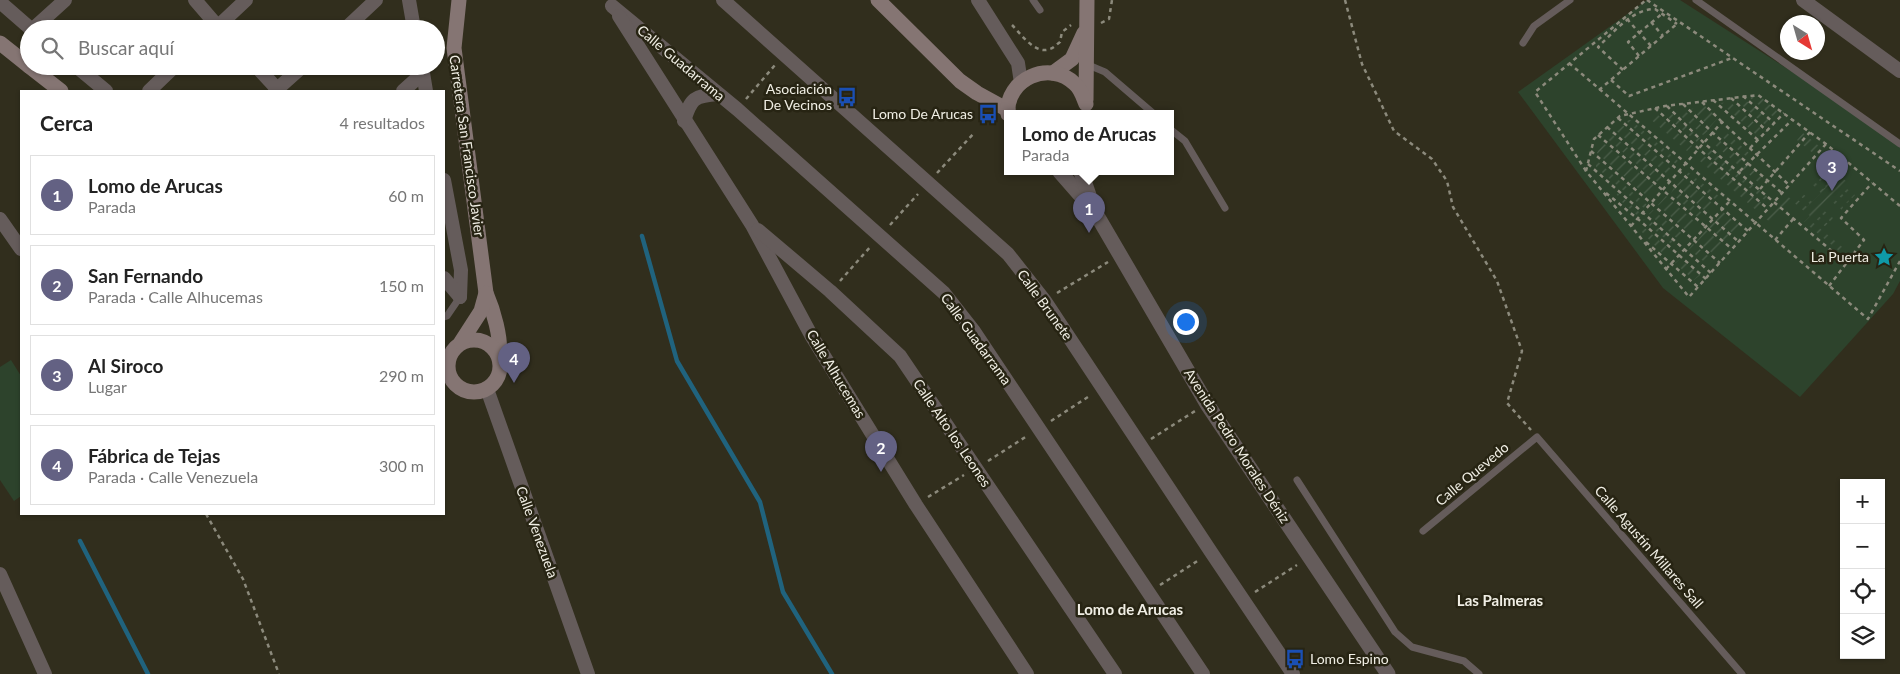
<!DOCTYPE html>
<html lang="es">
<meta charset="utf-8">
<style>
:root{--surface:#fff;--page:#f6f6f6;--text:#222;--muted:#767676;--line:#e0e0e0;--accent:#636183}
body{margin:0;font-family:Lato,sans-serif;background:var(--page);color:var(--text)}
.controls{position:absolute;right:15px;bottom:15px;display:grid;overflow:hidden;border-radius:0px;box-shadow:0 1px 4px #0004}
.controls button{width:45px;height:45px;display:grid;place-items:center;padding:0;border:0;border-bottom:1px solid var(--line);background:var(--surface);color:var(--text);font:25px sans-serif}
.compass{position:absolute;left:1780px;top:15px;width:45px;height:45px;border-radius:50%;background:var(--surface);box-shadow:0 1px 4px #0004;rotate:143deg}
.you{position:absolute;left:1185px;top:321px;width:18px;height:18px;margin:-12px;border:4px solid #fff;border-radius:50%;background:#1a73e8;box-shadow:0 0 0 8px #1a73e833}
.badge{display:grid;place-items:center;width:32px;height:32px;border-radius:50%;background:var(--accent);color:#fff;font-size:16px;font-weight:700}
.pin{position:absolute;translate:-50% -41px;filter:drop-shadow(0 1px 2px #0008)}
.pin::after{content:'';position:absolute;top:26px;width:18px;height:15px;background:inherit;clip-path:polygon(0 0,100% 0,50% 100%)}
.popup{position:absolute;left:1004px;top:110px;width:170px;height:65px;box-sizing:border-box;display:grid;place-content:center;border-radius:0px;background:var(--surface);filter:drop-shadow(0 1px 4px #0005);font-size:16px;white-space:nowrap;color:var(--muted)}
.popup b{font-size:19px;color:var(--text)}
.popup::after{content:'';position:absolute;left:50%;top:100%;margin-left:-10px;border:10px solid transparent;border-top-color:var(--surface)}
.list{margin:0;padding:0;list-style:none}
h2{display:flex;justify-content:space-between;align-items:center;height:65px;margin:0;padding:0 20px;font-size:21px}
h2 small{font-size:16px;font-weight:400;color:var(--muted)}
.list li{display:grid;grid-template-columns:32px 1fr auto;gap:15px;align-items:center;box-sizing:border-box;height:80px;margin:0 10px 10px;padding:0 10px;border:1px solid var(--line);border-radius:0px}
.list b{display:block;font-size:19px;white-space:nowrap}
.list p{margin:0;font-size:16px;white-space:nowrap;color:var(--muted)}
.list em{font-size:16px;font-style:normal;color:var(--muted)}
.icon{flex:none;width:28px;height:28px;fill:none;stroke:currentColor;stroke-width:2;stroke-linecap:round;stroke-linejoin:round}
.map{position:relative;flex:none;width:1900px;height:674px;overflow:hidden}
.search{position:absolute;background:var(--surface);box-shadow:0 1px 4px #0004;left:20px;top:20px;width:425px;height:55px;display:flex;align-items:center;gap:12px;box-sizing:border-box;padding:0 18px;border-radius:28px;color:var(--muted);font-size:19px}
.panel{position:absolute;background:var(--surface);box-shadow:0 1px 4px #0004;left:20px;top:90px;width:425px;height:425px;border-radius:0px}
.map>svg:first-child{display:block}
.park{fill:#2d432c}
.garden{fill:url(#garden-furrows)}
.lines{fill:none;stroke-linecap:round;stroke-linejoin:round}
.stream{stroke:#20637e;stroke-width:4.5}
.path{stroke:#8c8a7c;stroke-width:2.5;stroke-dasharray:4 4;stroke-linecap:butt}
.service{stroke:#655c5b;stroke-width:7}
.minor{stroke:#655c5b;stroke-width:14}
.tertiary{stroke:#655c5b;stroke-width:15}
.secondary{stroke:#857573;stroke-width:15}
.labels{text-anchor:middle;stroke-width:5;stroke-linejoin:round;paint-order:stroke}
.street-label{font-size:14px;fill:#f0eee4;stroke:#272413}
.poi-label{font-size:14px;fill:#f0eee4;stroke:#272413;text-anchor:end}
.neighbourhood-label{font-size:15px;font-weight:bold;fill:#f0eee4;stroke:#272413}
</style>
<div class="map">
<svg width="1900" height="674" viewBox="0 0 1900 674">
<defs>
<pattern id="garden-furrows" width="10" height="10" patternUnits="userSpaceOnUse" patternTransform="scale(1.25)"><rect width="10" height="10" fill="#2d432c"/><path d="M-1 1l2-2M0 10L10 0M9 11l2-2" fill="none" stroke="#4c5e4a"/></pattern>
</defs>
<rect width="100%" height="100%" fill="#312e1d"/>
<g class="park">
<polygon points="1647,0 1680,0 1900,141 1900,281 1893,294 1800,397 1663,288 1518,92"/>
<polygon points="11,360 21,376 21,496 14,501 0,480 0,367"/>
</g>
<g class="garden">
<polygon points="1748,96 1760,96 1780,114 1776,119"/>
<polygon points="1744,99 1774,123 1769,128 1737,101"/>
<polygon points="1730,102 1765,132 1760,138 1721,103"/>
<polygon points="1705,106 1718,118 1710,127 1691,109"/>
<polygon points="1685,111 1708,131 1703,135 1676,112"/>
<polygon points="1671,113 1700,138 1697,142 1665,115"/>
<polygon points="1658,115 1692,146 1687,151 1648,117"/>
<polygon points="1625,120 1631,120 1678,161 1676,164"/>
<polygon points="1620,123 1671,169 1667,174 1613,128"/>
<polygon points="1609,132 1663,178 1659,183 1604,136"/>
<polygon points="1726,132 1750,154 1747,157 1721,136"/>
<polygon points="1803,133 1820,147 1814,154 1797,140"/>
<polygon points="1719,140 1762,177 1758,182 1715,145"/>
<polygon points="1601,141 1655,186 1647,196 1597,153"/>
<polygon points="1710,149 1769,198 1767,202 1706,153"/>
<polygon points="1704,156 1764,205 1757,211 1700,161"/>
<polygon points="1596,160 1647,205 1644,208 1596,167"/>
<polygon points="1823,168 1833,177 1838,174 1847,182 1843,186 1855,195 1852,198 1842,189 1839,191 1849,201 1847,203 1837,194 1833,198 1843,207 1842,210 1830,200 1822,209 1833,218 1831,222 1820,212 1816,214 1828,224 1826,227 1814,217 1811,221 1847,251 1844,255 1804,222 1810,216 1792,201 1794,197 1807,207 1810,204 1799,195 1801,192 1812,202 1821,193 1810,182 1812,180 1823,189 1826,187 1816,177 1817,175 1828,184 1832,181 1821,171"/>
<polygon points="1688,172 1720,197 1716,200 1686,174"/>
<polygon points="1683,178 1713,204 1706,212 1677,185"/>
<polygon points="1612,188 1640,213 1638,216 1623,203"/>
<polygon points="1674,188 1704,215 1700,219 1671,193"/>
<polygon points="1786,195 1791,199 1770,222 1765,218"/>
<polygon points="1666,196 1696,223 1688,232 1658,205"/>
<polygon points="1653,210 1685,236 1680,241 1649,214"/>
<polygon points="1723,212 1742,228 1736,235 1715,221"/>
<polygon points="1647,218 1678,244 1675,247 1643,220"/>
<polygon points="1714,222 1732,238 1727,243 1709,227"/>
<polygon points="1640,224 1670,250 1665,256 1640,230"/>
<polygon points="1706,230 1726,247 1716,256 1697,241"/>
<polygon points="1693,244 1713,260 1708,265 1689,249"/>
<polygon points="1680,259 1700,275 1694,280 1675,263"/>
</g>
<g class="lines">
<g class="stream">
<polyline points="642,236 677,361 760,502 783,592 832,674"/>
<polyline points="80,541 148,674"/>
</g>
<g class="path">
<polyline points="1345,0 1362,64 1394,131 1432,159 1447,181 1453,207 1497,281 1522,351 1507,403 1531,430"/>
<polyline points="1647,0 1900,171"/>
<polyline points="1627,19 1651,46"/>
<polyline points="1651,22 1663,36"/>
<polyline points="1101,23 1109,19 1112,0"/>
<path d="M1012,25c9,9 23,30 38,24 4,-1 7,-5 10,-7l2,-10 9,-7"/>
<polyline points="1639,56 1628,42 1663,13"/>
<polyline points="1569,63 1868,319 1900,261"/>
<path d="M1623,70l-25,-23c16,-15 34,-38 57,-38l22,15"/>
<polyline points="1611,80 1629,96 1732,58"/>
<polyline points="1599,90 1678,23"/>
<polyline points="1743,96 1774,123"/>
<polyline points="1731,98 1767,131"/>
<polyline points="746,99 775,65"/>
<polyline points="1713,100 1758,140"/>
<polyline points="1702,102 1722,122"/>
<polyline points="1683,104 1713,133 1782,193"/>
<polyline points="1667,106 1704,143 1846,263"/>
<polyline points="1655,108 1699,149 1768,209"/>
<polyline points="1618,118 1748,231"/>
<polyline points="1607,127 1739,242"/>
<polyline points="1598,135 1732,249"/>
<polyline points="1826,144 1689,297 1586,171 1594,139 1620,116 1665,106 1758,95 1826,144 1900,206"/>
<polyline points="1750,148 1784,113"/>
<polyline points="1591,151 1720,263"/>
<polyline points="1588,164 1711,273"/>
<polyline points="1586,171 1535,92 1646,0"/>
<polyline points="1740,171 1792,120"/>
<polyline points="937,173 975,132"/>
<polyline points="1760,189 1810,132"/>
<polyline points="1606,193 1638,219 1706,279"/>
<polyline points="890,225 918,194"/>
<polyline points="1631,226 1722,122 1789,185"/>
<polyline points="1775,240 1794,218"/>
<polyline points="1646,242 1698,287"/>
<polyline points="1666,269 1729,202"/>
<polyline points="840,281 871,246"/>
<polyline points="1829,286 1864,240 1841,218 1872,183"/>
<polyline points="1057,293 1108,262"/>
<polyline points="1051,421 1091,395"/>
<polyline points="1151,439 1195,411"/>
<polyline points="988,461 1027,436"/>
<polyline points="928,497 964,475"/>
<polyline points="206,514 243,579 279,674"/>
<polyline points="1160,585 1199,560"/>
<polyline points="1255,592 1297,565"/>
</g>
<g class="service">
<polyline points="1033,0 1040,10"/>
<polyline points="1696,0 1900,144"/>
<polyline points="1523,43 1534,26 1570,0"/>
<polyline points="1086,64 1105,72 1154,114"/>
<polyline points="1170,129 1185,141 1225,208"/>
<polyline points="444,317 447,316 460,297"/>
<polyline points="1297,480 1395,632 1412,647 1464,661 1479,674"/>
<polyline points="1423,531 1537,437 1742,674"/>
</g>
<g class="minor">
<polyline points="195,0 220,29"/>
<polyline points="409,0 414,29"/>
<polyline points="723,0 1008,254 1045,301 1211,552 1293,674"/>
<polyline points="978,0 1018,63 1021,83"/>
<polyline points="1803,0 1900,71"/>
<polyline points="0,2 31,29"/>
<polyline points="612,6 737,109 944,293 973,330 1203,674"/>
<polyline points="619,16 752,225 811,335 916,505 1027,674"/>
<polyline points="33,29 65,0"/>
<polyline points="215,29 246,0"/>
<polyline points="345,29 376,0"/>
<polyline points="76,66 106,91"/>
<polyline points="256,66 279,91"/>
<polyline points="422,67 426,91"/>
<polyline points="149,91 175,66"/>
<polyline points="275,91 303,66"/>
<polyline points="403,91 423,73"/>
<path d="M684,121c7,-23 10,-25 34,-27"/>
<polyline points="444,180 461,270 460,297"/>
<polyline points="0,219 21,249"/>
<polyline points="758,230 830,291 900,356 1115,674"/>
<polyline points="444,278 460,297"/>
<polyline points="487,389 588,674"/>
<polyline points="0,574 45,674"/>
</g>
<g class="tertiary">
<polyline points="1060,172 1095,212 1207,404 1388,674"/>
<polyline points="1081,172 1092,204"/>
</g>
<g class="secondary">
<path d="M459,0l-5,48 32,245c7,16 16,46 13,64"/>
<polyline points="878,0 960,81 977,93 1008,110"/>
<polyline points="0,43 29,66"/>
<polyline points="29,66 61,91"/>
<polyline points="1053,73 1072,59 1084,33"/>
<polyline points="1086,100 1087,0"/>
<path d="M1008,114c-3,-35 42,-55 67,-30 6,5 8,13 11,20"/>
<circle cx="474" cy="366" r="26"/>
<polyline points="461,342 481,311 486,293"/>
</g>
</g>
<defs>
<symbol id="bus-bare" viewBox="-9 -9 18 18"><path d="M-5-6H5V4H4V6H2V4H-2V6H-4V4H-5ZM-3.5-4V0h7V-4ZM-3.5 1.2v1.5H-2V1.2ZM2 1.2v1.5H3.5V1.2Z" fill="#1a4fb4" stroke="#272413" stroke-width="2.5" paint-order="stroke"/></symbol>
<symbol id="sight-bare" viewBox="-9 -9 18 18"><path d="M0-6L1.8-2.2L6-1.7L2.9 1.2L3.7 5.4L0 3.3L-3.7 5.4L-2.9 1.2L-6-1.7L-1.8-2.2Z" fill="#0f9aa8" stroke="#272413" stroke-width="2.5" paint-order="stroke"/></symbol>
</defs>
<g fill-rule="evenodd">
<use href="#bus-bare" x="833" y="83" width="28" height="28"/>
<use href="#bus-bare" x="974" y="100" width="28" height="28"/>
<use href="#sight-bare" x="1870" y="243" width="28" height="28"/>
<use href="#bus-bare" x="1281" y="645" width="28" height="28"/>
</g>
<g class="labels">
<g class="street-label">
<text transform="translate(681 63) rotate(40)" y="5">Calle Guadarrama</text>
<text transform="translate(467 146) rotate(82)" y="5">Carretera San Francisco Javier</text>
<text transform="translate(1045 305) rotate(54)" y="5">Calle Brunete</text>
<text transform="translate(976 339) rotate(54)" y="5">Calle Guadarrama</text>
<text transform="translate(836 374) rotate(59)" y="5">Calle Alhucemas</text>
<text transform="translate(952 433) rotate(56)" y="5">Calle Alto los Leones</text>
<text transform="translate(1237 446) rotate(57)" y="5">Avenida Pedro Morales Déniz</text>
<text transform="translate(1472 474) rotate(-40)" y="5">Calle Quevedo</text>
<text transform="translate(537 532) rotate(70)" y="5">Calle Venezuela</text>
<text transform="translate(1649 547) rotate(49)" y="5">Calle Agustín Millares Sall</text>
</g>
<g class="poi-label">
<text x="832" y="94">Asociación<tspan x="832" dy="16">De Vecinos</tspan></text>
<text x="973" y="119">Lomo De Arucas</text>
<text x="1869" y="262">La Puerta</text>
<text x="1310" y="664" text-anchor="start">Lomo Espino</text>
</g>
<g class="neighbourhood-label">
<text x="1500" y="606">Las Palmeras</text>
<text x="1130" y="615">Lomo de Arucas</text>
</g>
</g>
</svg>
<div class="controls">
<button>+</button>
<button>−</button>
<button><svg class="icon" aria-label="locate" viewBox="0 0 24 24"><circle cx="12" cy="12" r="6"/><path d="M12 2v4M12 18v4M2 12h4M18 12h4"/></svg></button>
<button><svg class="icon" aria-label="layers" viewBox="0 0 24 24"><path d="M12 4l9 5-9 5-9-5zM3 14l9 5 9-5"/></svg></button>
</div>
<svg class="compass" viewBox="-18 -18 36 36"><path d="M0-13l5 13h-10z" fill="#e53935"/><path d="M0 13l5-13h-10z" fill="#767676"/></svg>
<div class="you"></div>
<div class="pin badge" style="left:1089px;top:233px">1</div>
<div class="popup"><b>Lomo de Arucas</b>Parada</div>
<div class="pin badge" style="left:881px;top:472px">2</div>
<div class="pin badge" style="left:1832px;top:191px">3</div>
<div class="pin badge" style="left:514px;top:383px">4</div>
<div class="search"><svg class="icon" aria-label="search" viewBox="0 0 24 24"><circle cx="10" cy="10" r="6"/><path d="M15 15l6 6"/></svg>Buscar aquí</div>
<section class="panel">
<h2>Cerca<small>4 resultados</small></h2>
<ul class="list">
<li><span class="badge">1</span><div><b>Lomo de Arucas</b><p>Parada</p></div><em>60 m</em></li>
<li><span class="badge">2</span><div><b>San Fernando</b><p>Parada · Calle Alhucemas</p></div><em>150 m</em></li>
<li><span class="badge">3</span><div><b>Al Siroco</b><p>Lugar</p></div><em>290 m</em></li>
<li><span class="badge">4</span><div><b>Fábrica de Tejas</b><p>Parada · Calle Venezuela</p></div><em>300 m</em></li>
</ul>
</section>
</div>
